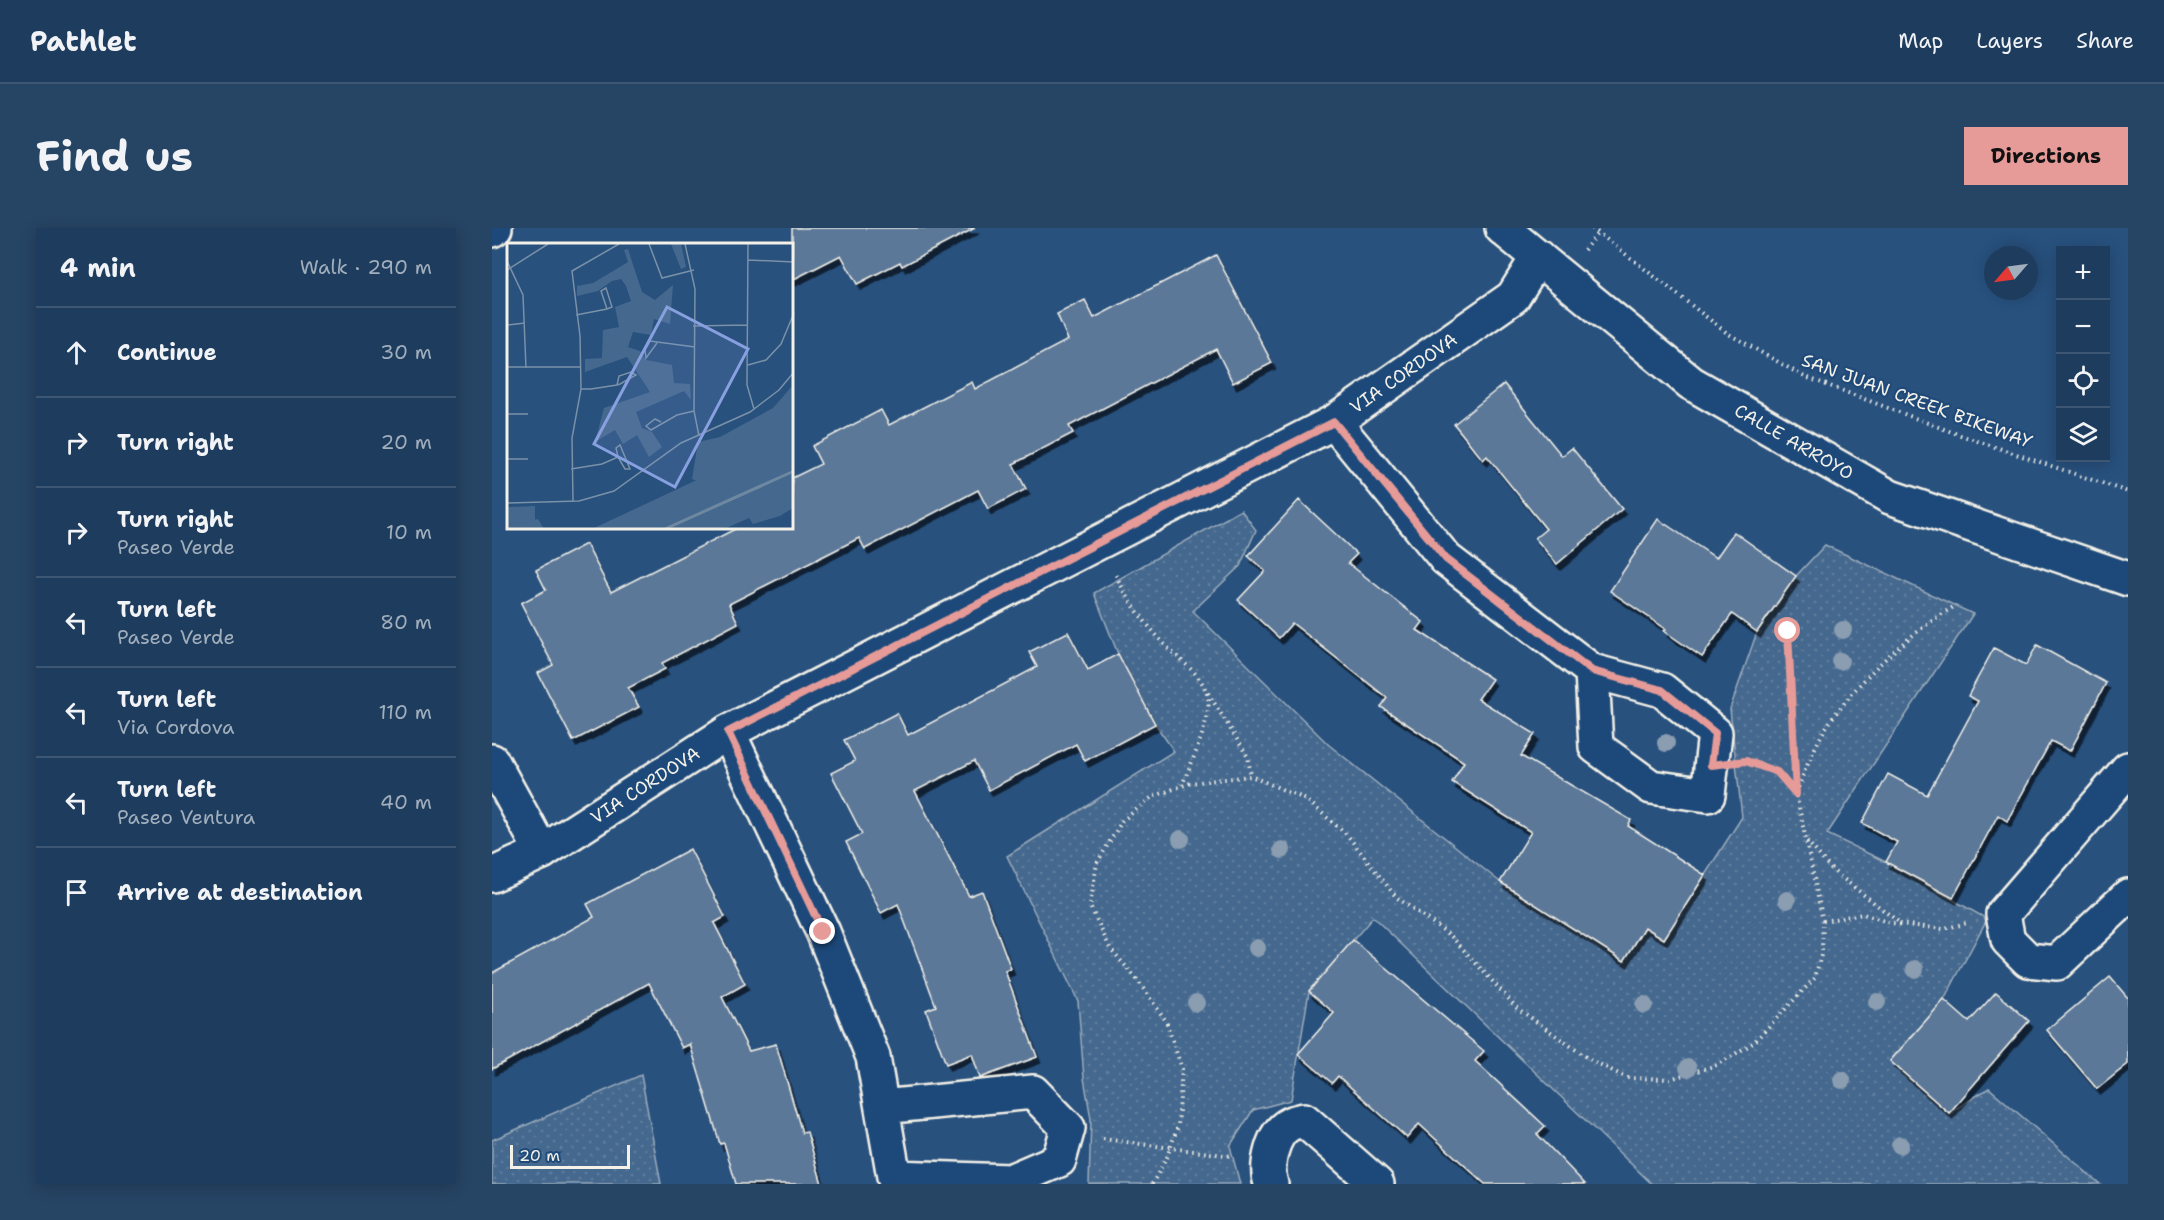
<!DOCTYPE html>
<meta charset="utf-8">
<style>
:root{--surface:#1e3d5e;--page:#264464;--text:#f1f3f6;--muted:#a1aebc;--line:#3c5673;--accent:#e69b98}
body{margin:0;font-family:"Shantell Sans",sans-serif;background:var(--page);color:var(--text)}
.controls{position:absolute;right:18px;top:18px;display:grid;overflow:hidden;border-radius:0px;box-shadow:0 3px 15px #0003}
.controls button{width:54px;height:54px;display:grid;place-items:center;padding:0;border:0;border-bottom:2px solid var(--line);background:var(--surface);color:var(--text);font:30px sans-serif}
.compass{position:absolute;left:1492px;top:18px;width:54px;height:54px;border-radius:50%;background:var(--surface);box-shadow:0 3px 15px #0003;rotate:242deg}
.scale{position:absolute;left:18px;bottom:15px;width:120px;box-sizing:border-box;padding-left:6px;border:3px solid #f4f1e8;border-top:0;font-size:16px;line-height:21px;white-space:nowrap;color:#f4f1e8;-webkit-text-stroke:4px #1f4a7a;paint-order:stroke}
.stop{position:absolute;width:18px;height:18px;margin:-14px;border:4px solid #e69b98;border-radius:50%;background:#fff}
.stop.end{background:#e69b98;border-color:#fff;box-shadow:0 2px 6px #0008}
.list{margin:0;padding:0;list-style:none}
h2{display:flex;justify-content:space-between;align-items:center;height:78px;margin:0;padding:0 24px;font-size:26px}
h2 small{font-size:20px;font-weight:400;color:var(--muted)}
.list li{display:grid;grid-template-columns:39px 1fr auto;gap:18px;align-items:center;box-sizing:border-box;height:90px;padding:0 24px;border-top:2px solid var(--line)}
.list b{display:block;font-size:22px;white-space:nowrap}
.list p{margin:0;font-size:20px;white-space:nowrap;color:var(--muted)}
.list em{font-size:20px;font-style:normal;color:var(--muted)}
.icon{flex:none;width:33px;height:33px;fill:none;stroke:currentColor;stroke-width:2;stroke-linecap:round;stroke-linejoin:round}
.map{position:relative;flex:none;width:1636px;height:956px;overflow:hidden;border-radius:0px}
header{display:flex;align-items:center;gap:36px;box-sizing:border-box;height:84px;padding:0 30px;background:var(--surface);border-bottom:2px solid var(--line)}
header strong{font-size:28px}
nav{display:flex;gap:33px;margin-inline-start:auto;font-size:21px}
.intro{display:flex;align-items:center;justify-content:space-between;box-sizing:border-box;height:144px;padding:0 36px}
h1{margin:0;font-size:42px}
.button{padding:15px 27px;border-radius:0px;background:var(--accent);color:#111;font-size:21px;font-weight:700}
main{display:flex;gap:36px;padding:0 36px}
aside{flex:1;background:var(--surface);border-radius:0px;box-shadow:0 3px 15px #0003}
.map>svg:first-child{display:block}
.park{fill:url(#park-dots);stroke:#9cacbb;stroke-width:1.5}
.building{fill:#5b7899;stroke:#f4f1e8;stroke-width:1.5;filter:url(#shadow)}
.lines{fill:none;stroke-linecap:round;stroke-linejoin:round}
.minor-casing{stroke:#f4f1e8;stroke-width:38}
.tertiary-casing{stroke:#f4f1e8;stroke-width:38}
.path{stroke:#f4f1e8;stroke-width:4;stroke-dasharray:1.5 4.5;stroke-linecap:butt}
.minor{stroke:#1f4a7a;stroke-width:33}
.tertiary{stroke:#1f4a7a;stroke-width:33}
.tree{fill:#8a9db1}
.route{stroke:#e69b98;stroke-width:8}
.labels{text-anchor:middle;stroke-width:4.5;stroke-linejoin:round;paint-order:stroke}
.street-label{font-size:18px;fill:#f4f1e8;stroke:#1f4a7a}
.inset-river{fill:none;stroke:#6e88a2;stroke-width:3}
.inset-road{fill:none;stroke:#7a91a8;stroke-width:1.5}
.view{fill:#88a0e0;fill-opacity:0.15;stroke:#88a0e0;stroke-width:3}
.inset-edge{fill:none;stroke:#f4f1e8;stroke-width:3}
</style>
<header>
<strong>Pathlet</strong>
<nav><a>Map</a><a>Layers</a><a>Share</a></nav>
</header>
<div class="intro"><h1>Find us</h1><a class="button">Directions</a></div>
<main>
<aside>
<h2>4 min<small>Walk · 290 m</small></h2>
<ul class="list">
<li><svg class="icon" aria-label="ahead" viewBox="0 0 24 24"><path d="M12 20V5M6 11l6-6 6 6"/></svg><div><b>Continue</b></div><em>30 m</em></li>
<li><svg class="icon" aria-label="right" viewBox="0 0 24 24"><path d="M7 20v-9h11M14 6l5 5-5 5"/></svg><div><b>Turn right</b></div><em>20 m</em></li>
<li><svg class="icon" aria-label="right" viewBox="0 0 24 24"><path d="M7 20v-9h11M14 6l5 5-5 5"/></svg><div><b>Turn right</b><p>Paseo Verde</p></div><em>10 m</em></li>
<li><svg class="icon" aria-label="left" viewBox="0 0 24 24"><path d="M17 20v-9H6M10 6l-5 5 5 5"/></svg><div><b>Turn left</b><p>Paseo Verde</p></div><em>80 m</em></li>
<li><svg class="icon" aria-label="left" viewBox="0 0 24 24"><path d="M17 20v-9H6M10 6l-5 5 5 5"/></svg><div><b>Turn left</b><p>Via Cordova</p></div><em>110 m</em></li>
<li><svg class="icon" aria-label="left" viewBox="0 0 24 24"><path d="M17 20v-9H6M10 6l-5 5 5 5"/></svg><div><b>Turn left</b><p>Paseo Ventura</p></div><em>40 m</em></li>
<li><svg class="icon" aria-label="arrive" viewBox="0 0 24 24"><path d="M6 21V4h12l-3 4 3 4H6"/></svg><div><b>Arrive at destination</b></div></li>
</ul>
</aside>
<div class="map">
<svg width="1636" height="956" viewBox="0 0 1636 956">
<defs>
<pattern id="park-dots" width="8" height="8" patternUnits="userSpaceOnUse" patternTransform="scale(1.5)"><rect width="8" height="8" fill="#45688e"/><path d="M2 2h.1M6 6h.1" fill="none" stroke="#607e9e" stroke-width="1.8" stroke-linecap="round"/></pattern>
<filter id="shadow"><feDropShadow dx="3.5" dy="6" stdDeviation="0" flood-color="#0009"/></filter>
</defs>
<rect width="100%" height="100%" fill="#28517e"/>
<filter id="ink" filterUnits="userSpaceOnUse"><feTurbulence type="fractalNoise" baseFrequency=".0167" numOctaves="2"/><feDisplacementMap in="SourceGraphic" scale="12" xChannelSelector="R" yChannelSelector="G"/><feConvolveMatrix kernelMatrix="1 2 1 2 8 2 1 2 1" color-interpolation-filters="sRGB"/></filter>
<g filter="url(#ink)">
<g class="park">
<polygon points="749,282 764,302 748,338 701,383 837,517 1008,654 1132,733 1153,699 1172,711 1250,589 1238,481 1265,404 1304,348 1333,317 1481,386 1335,606 1394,634 1495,691 1452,772 1398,833 1457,885 1497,860 1608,956 1160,956 881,689 817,763 799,872 761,882 738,918 748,956 597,956 599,891 592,850 586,773 515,628 682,523 663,496 626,426 602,365"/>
<polygon points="149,847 169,956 0,956 0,912"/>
</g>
<g class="building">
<polygon points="300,0 483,0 410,38 408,34 365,56 349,27 300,52"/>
<polygon points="724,27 780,135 741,155 724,121 577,198 581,205 521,236 534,261 496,281 486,262 373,321 367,310 237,376 246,395 170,435 173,441 136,460 147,479 81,513 46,445 61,437 29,375 54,362 44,342 94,316 119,364 245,300 300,300 300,250 329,236 320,218 389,182 397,197 480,154 483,161 576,112 565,86 593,72 602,90"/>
<polygon points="1012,156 1070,228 1080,220 1130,281 1065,336 1043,310 1054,301 995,228 991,232 962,196"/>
<polygon points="807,272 865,326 856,335 931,394 925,402 1000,451 986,471 1043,506 1029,528 1139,592 1136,598 1213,647 1172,711 1153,699 1132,733 1008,654 1039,604 960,554 972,534 889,479 895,470 800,395 787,410 746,372 773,343 756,328"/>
<polygon points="1166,291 1224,330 1242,304 1304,348 1265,404 1240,386 1210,429 1172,403 1174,401 1118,363"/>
<polygon points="576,404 596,442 626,426 663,496 593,533 584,516 497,562 482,533 423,563 477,668 490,663 519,741 513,743 545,829 488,850 480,826 454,836 434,782 444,778 406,676 389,685 354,614 370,606 339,545 363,533 352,512 405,485 416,507 545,439 537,424"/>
<polygon points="1545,417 1614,455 1578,523 1559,513 1515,593 1506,587 1461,670 1394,634 1405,614 1370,595 1396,546 1435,567 1486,473 1476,468 1502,420 1534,437"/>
<polygon points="198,621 233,689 222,695 253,756 230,769 257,823 284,816 310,905 315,904 330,956 244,956 232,915 228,916 198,816 190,820 157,755 0,841 0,745 102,689 95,676"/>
<polygon points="861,712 992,823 983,833 1053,898 1045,906 1093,956 993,956 927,896 915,910 846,848 840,855 806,826 842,785 817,763"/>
<polygon points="1618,749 1636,770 1636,836 1605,861 1555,802"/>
<polygon points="1504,764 1537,793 1457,885 1398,833 1452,772 1477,794"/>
</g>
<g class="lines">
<defs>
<g id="minor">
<polyline points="0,2 3,0"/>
<polyline points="842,194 954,331 1100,443 1170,462 1223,505 1216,567 1159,559 1104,519 1100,443"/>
<polyline points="236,504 331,704 381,829 402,949 518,953 567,932 576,900 541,864 390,879"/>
<polyline points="0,533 50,624"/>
<polyline points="1636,541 1511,686 1516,712 1536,732 1565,735 1636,668"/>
<path id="s1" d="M0,647l50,-23 186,-120 606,-310 179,-125 25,-40"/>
<path d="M779,956c-6,-18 1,-51 19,-60 4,-2 10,-3 14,-4l73,64"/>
</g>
<g id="tertiary">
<path id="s2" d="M1010,0l189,155 199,114 238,82"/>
</g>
</defs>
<use href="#minor" class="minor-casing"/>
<use href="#tertiary" class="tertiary-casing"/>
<g class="path">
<polyline points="1100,0 1235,105 1311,148 1468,207 1636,264"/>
<polyline points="1092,22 1105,6"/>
<path d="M624,347c13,28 32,52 53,74 16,16 34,26 39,49 4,19 -18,69 -26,87"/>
<polyline points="1296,403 1304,562"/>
<polyline points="716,465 756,529 759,548"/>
<polyline points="1258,535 1285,544 1304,565 1331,693"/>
<path d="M1304,565c9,-23 18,-46 31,-67 30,-45 82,-93 128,-120"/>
<polyline points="1315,613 1340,642 1408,695"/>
<polyline points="611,911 740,928"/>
<polyline points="660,956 675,929 686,898 690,841 674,793 644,750 618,720 598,678 605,635 630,593 660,569 698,555 759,548 815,572 856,608 904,669 958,707 1025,780 1097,831 1135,850 1178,851 1225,837 1261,815 1323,750 1330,723 1331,693 1371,686 1399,695 1451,701 1475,695"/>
</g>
<use href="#minor" class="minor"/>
<use href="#tertiary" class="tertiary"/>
</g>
<g class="tree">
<circle cx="1351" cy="402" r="9"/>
<circle cx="1348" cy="433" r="9"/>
<circle cx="1174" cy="515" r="9"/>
<circle cx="689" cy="611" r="9"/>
<circle cx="790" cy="622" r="9"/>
<circle cx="1295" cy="672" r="9"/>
<circle cx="765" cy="720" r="9"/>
<circle cx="1423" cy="741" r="9"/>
<circle cx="1385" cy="774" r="9"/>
<circle cx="704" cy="775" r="9"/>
<circle cx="1152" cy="777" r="9"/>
<circle cx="1196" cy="840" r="9"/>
<circle cx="1350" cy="852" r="9"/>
<circle cx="1408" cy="917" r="9"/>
</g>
</g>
<g class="lines" filter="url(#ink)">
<polyline class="route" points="331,704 236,504 842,194 954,331 1100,443 1170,462 1223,505 1219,537 1254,533 1285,544 1304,566 1296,403"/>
</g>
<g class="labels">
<g class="street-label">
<text dy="6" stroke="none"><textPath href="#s1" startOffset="1042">VIA CORDOVA</textPath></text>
<text transform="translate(1425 173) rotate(20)" y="6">SAN JUAN CREEK BIKEWAY</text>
<text dy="6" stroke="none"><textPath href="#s2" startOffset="363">CALLE ARROYO</textPath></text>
<text dy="6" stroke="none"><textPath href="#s1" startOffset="178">VIA CORDOVA</textPath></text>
</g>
</g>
<g transform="translate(15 15)">
<rect width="286" height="286" fill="#28517e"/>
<path d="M164,1h10l5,23 -5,2zM286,192v73l-13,8 -27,8 -4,-6 -25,11h-132zM31,276l6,10h-37v-4z" fill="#45688e"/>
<path d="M121,6l14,43 13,8 18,-15 -3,39 -16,-5 -3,16 -18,-3 -5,15 12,4 6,9 26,5 2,18 16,1 1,16 -7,-9 -48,21 6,16 10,4 10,15 -13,10 -12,-22 -14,9 -8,-14 -20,12 9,-34 46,-16 -23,-35 -42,15v-13l17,-1 1,-28 16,-3 -4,-20 16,-6 -5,-15 -5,-7 -9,2 -14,10 -21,5v-10l16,-3 35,-21 -4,-12zM286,142v51l-96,45 -5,-2 6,-37 22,-5 53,-29zM28,263v14l-28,5v-18z" fill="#45688e"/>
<path class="inset-river" d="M158,286l129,-58"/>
<path class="inset-road" d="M142,1l13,34 32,-8M178,1l10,45 -1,122 5,25M241,1l-1,141 7,24M241,17l46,2M0,18l16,34 3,73M0,27l41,-26M69,72l31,-6 5,-2 -6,-19 -5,3 6,18M0,82l18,-2M186,83l54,-1M150,100l-11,15 -1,-8 5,-9 45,6M241,122l18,-5 15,-16 13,-31M0,124h74M74,146h10l26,-4 3,-1 16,-9 -5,-3 -12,4 -2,9M0,171h21M154,179l-6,-3 -9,7 5,4 26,-15 17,-4M0,216h21M64,226l31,-5 16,-7 7,12h5l-10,-24 -4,3 2,9M66,258l-1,-63 9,-49 -1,-53 -8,-65 47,-27M0,260l72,-2 35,-10 67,-48 69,-31 29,-22 15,-18"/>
<path class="view" d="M160,64l81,42 -73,138 -81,-43z"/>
<rect width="286" height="286" class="inset-edge"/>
</g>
</svg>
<div class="controls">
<button>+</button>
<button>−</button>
<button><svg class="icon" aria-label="locate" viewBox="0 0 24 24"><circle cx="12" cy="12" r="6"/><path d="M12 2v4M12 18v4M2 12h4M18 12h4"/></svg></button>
<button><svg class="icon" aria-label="layers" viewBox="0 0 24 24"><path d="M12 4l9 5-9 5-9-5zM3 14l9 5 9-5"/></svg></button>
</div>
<svg class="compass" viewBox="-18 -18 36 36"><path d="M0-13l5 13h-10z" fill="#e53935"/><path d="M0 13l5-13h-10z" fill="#a1aebc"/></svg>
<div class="scale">20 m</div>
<div class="stop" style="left:1296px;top:403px"></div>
<div class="stop end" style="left:331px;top:704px"></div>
</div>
</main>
